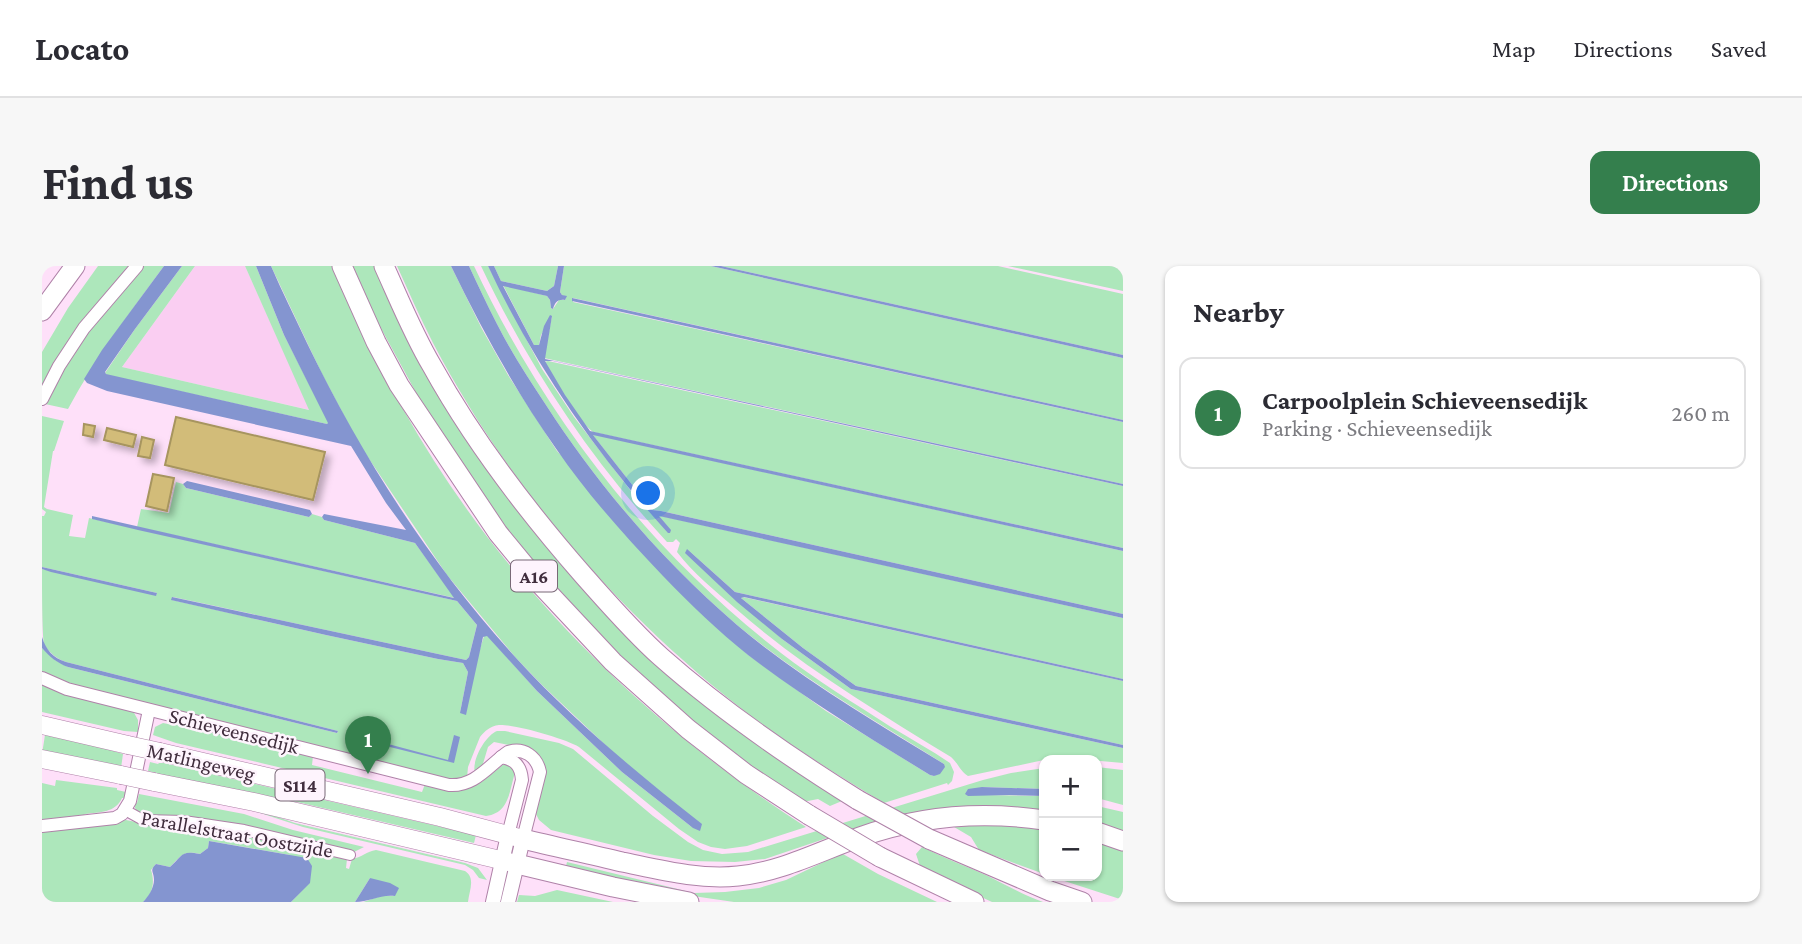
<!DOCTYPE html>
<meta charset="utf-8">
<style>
:root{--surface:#fff;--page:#f7f7f7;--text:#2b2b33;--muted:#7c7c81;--line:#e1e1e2;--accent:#347f4d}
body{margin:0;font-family:"Crimson Pro",serif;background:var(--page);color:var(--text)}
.controls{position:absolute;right:21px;bottom:21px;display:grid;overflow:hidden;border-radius:14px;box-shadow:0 2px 5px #0004}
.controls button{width:63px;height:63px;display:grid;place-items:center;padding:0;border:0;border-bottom:2px solid var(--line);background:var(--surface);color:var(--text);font:35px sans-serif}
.you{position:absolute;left:607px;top:228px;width:24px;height:24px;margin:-18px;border:5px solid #fff;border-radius:50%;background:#1a73e8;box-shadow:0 0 0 10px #1a73e833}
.badge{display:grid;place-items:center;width:46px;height:46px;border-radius:50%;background:var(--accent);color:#fff;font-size:23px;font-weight:700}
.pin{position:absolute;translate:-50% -58px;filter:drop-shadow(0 2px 4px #0008)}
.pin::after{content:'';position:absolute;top:37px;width:24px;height:21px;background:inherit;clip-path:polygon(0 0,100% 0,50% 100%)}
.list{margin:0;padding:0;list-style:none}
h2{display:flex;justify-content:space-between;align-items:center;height:91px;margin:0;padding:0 28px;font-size:30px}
h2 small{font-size:23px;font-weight:400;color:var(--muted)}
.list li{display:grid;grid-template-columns:46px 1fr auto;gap:21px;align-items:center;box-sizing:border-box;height:112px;margin:0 14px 14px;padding:0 14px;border:2px solid var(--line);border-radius:14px}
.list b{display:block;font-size:26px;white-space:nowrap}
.list p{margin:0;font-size:23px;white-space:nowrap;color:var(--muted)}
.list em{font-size:23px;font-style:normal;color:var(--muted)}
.map{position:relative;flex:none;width:1081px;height:636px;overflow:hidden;border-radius:14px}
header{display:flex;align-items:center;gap:42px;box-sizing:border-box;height:98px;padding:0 35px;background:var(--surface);border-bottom:2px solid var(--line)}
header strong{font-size:33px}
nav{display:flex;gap:38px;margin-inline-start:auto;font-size:24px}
.intro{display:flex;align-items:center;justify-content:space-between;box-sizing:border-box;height:168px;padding:0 42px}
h1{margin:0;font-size:49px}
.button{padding:18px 32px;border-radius:14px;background:var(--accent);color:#fff;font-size:24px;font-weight:700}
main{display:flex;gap:42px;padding:0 42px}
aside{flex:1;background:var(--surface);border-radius:14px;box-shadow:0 2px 5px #0004}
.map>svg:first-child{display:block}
.built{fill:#facef2}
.green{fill:#ade7bb}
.water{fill:#8495d0}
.building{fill:#d2bc79;stroke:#a7955f;stroke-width:2;filter:url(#shadow)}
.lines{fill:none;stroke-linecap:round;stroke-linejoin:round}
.minor-casing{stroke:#af82a8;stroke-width:12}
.tertiary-casing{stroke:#af82a8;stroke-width:14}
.secondary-casing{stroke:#af82a8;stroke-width:16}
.trunk-casing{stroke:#af82a8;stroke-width:19}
.motorway-casing{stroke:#af82a8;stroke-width:21}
.minor{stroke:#fff;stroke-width:10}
.tertiary{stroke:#fff;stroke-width:12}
.secondary{stroke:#fff;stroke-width:14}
.trunk{stroke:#fff;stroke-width:18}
.motorway{stroke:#fff;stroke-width:19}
.trunk-bridge-casing{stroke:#af82a8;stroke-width:19;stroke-linecap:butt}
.motorway-bridge-casing{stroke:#af82a8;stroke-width:21;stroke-linecap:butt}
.trunk-bridge{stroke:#fff;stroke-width:18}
.motorway-bridge{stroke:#fff;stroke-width:19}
.labels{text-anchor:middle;stroke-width:5;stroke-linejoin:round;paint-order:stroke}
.shield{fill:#fef4fd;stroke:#796977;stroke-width:2}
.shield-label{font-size:19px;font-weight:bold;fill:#402d3d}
.street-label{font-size:21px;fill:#402d3d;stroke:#fef4fd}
</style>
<header>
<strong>Locato</strong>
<nav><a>Map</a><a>Directions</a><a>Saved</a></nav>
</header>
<div class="intro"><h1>Find us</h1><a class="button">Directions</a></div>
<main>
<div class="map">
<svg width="1081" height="636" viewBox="0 0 1081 636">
<defs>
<filter id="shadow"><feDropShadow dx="5" dy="5" stdDeviation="3.5" flood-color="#0004"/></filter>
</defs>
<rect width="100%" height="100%" fill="#fee0f9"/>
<polygon class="built" points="153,0 203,0 268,144 80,101"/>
<g class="green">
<polygon points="56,0 88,0 50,43 27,75 0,122 0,86 26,42"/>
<path d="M100,0h22c-34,47 -69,92 -96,143l-23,-5 33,-60z"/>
<polygon points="140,0 153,0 80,101 267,144 203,0 214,0 242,69 287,157 285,158 65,109 63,107 93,63"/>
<path d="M229,0h62c22,48 44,96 70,143 96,171 238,312 403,418l-59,19 -22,3 -14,-2 -13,-5 -19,-13 -100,-82c-13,-8 -65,-23 -80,-22 -9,1 -14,6 -19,12l-12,30 -1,11 -14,3 -224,-55 -176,-47 -11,-7v-24l13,12 13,7 269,66 1,-2 -272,-69c-9,-3 -17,-9 -22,-18 -2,-11 -2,-60 -2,-75l114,26 1,-2 -115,-26v-51h2l2,-4 -4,-3v-93l22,5 -10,30h-1l-9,56 3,2 26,6 -4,21 16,2 4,-20 368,83 20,24 -8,32 -3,3 -293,-63 -1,3 154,35 112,24 25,4 5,9 -8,41 24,-77 3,-1 50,56 85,81 71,56 -151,-143 -26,-27 -69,-83 -88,-131 -38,-72z"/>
<polygon points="311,0 335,0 522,300 800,535 788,540 776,533 761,536 751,532 644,453 537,352 458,257 390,156 335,55"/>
<path d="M355,0h54l31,63 26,46 49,76 190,203 79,57 104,64 4,1 9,-7 1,-5c-70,-44 -143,-86 -207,-139 -74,-64 -138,-138 -191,-220 -17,-26 -35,-53 -49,-81 -10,-19 -19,-39 -28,-58h5c71,151 175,285 307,387 35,27 73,50 110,74 20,12 40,23 59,36l4,9 -2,9 -4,4 -1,-2 -63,20c-50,-30 -100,-61 -146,-97 -125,-98 -231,-222 -305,-363 -13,-25 -24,-51 -36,-77z"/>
<path d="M439,0h7l54,103 32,48 60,78 23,20 466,103v61l-388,-87 -48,-43 95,90 69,50 272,59v15l-34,-3h-45l-76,16c-8,-5 -10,-13 -17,-19 -75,-46 -150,-91 -216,-149 -20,-17 -42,-35 -58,-56l3,-9 -4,-4 -3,3h-6c-77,-83 -138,-175 -186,-276z"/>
<polygon points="452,0 516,0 512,20 505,25 459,15"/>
<polygon points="522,0 669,0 1081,92 1081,154 531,32 531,36 1081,156 1081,218 502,92 510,50 499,69 497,79 492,79 461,19 505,30 508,34 509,42 511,43 517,34 523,34 524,31 520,29 518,26"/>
<polygon points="679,0 956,0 1081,28 1081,89"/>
<polygon points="966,0 1081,0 1081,25"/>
<path d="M506,95l575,125v62l-530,-116c-15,-11 -38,-53 -49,-70z"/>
<polygon points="550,168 1081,285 1081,348 619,245 610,244"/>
<polygon points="134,216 141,218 144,222 267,251 270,248 280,251 282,254 373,277 413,332 95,261 99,243 127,247"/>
<polygon points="701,331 1081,415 1081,479 814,420 761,382 699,332"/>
<polygon points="0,418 26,429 91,445 96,454 96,466 82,465 0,446"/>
<path d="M128,454l143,36 -1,9 110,27 3,-8 31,6 12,-1 15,-8 21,-17 7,2 3,5v5c-5,18 -6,37 -28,40l-310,-73 -23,-8 2,-8 8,-4 5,1z"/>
<path d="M455,465h8l54,12 14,6 80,67 35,26 15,8 19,4 26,-2 235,-72 28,-7 33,-5v21l-62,-2 1,8 61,1v15l-193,19 -86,29 -30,3 -44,-1 -37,-6 -103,-25 -12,-10 -3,-6 8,-45 -16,-20 -34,-7 -6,5 -6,20 -7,7c-4,-13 10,-38 22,-43z"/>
<polygon points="3,469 65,483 81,488 79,502 0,488"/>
<polygon points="108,496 116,498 117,497 122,497 434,569 432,577 255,536 208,530 115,509 115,507 106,505"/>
<polygon points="1055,501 1081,504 1081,539 1055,532"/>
<path d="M14,514l61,8v2l9,2 -1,6h-3c-7,15 -22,14 -37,16l-2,3 -41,5v-39l13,3z"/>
<path d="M97,528l105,20 49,16 71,17 -10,5 -210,-36c-5,-3 -10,-6 -10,-13h3z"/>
<polygon points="1055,540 1081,546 1081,566 1055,557"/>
<polygon points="213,543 253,557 423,597 436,602 445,614 437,612 431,604 423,599 261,561 209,544"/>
<path d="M84,554l15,3 63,5 53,8 90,23 -1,9 3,1 3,-10c9,-1 15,-8 24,-9l89,21c11,7 4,20 3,31h-105l18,-6h14l-25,-18 -15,24h-64l19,-20 -20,-27 -81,-14 -1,7 -8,6c-17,-4 -19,2 -30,13l-14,-3 -5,6c4,12 2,24 -8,32h-101v-71z"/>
<polygon points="907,558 1002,560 1002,608 937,584 929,571"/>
<polygon points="1055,572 1081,581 1081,634 1007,610 1055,610"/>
<path d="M880,581c22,11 44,19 66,29 18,9 35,19 55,26h-51l-71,-33 -5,-15z"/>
<polygon points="801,588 836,608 895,636 692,636 651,630 523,604 525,596 652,627 683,626 717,622 744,614 790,592"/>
<polygon points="515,624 571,636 475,636 477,629 493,630"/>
</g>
<g class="water">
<path d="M122,0h18l-47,63 -30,43 1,2 221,50 1,-1 -44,-88 -28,-69h15c11,26 24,51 36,77 55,114 124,222 210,316 56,61 120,114 185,165l-2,7 -7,-3 -71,-56 -21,-20 -64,-61 -50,-55 -4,1 -17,78 -6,-2 8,-41 -5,-9 -25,-4 -112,-24 -155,-35 1,-3 294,63 3,-3 8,-32 -20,-24 -319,-71 -46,-11v-3l362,82 -39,-55 -91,-23 -2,-3 2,-3 82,16 -20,-27 -35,-57 -244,-55 -20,-8 -3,-4 18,-29z"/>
<path d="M409,0h18c9,19 18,39 28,58 14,28 32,55 49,81 53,82 117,156 191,220 64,54 137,96 207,139l1,3 -5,7 -6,2 -4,-1c-62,-38 -124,-76 -182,-120 -30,-24 -58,-51 -85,-79 -38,-40 -75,-81 -106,-126 -41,-58 -75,-120 -106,-184z"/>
<path d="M446,0h6l7,15 46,10 7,-5 4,-20h6l-4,26 2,3 5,1 -2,4c-7,-1 -10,2 -12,9l-2,-1 -1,-8 -3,-4 -44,-10 31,59h5l5,-19 6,-11 2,1 -7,43 578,125v2l-570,-125h-8l20,34 25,36 533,117v3l-530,-116 59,75 9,1 462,103v4l-464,-102 12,14 -1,3h-2c-73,-80 -134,-169 -180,-267z"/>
<polygon points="669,0 679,0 1081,89 1081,92"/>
<polygon points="530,32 1081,154 1081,156 530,35"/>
<polygon points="145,215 268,244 270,248 267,251 144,222 141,218"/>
<polygon points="645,283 693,326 1081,413 1081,415 702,331 699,332 761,382 814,420 1081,479 1081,482 809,423 740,373 695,336 643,287"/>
<polygon points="0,301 115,327 114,330 9,306 0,303"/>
<path d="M0,371c4,13 11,21 24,25l272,69 -1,2 -269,-66c-11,-4 -18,-10 -26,-19z"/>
<polygon points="305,467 406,494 412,469 418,471 412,497 304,470"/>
<polygon points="940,521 1002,523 1002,530 967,529 926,530 923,528 926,523"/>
<path d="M167,575l98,17 5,8 -2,17 -19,19h-148c5,-5 11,-14 11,-22 0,-9 -5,-9 2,-16l14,3c13,-12 11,-17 30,-13l8,-6z"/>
<path d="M328,612l20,5 9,5 -4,8c-14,-2 -26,6 -40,6z"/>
</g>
<g class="building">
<polygon points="134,151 283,186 271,234 123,199"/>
<polygon points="42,158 53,160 51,171 41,169"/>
<polygon points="65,162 94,169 91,181 62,174"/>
<polygon points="100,171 112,174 108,192 96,190"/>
<polygon points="111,208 132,212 125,245 104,240"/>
</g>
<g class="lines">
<defs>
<polyline id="minor" points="83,544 101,554 142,555 202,564 308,589"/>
<g id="tertiary">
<polyline points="0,133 17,100 42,62 95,0"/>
<path d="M0,412l25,11 382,96c26,2 40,-20 59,-33 16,-5 29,5 32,20l-17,67"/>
<path d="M459,491c14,2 20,9 21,23l-14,55"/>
<polyline points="0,560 73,552 80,548 88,535 107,444"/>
</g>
<g id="secondary">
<polyline points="451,636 466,569"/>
<polyline points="466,636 481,573"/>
</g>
<g id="trunk">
<polyline points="0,459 86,479"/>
<polyline points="118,486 398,551 481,573"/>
<polyline points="0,493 79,509"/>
<polyline points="112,516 212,536 475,598"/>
</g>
<g id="motorway">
<polyline points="300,0 334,76 357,119 456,267 498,318 571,396 646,463 704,508 767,549"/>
<path d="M342,0c15,33 29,68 48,100 42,76 95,145 152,210 25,28 49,56 77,81 61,54 128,100 197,143"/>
<polyline points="0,45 33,0"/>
<polyline points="1055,566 1081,575"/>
<path d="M481,573c33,8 66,15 99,23 39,8 77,18 116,14 43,-4 82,-25 122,-39 59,-21 122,-26 184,-17"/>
<polyline points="887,573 1008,625 1040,636"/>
<polyline points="838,591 932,636"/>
<polyline points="475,598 571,621 647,636"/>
</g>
</defs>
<use href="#minor" class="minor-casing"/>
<use href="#tertiary" class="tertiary-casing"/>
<use href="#secondary" class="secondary-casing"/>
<use href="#trunk" class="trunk-casing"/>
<use href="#motorway" class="motorway-casing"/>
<use href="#minor" class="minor"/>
<use href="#tertiary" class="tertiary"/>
<use href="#secondary" class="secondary"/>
<use href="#trunk" class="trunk"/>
<use href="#motorway" class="motorway"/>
<defs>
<g id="trunk-bridge">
<polyline points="86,479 118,486"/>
<polyline points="79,509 112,516"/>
</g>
<g id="motorway-bridge">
<polyline points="816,534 887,573"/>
<polyline points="767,549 838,591"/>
</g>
</defs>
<use href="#trunk-bridge" class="trunk-bridge-casing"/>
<use href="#motorway-bridge" class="motorway-bridge-casing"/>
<use href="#trunk-bridge" class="trunk-bridge"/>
<use href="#motorway-bridge" class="motorway-bridge"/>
</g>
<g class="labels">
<g class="shield">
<rect x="469" y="294.5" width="46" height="31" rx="5"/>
<rect x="233.5" y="503.5" width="49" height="31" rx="5"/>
</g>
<g class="shield-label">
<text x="492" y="317">A16</text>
<text x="258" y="526">S114</text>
</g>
<g class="street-label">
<text transform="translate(192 465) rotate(14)" y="7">Schieveensedijk</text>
<text transform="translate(159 496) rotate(13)" y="7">Matlingeweg</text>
<text transform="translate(195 568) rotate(10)" y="7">Parallelstraat Oostzijde</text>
</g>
</g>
</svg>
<div class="controls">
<button>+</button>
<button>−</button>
</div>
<div class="you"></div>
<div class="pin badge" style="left:326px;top:508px">1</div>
</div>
<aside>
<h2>Nearby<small></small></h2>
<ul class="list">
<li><span class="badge">1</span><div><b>Carpoolplein Schieveensedijk</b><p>Parking · Schieveensedijk</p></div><em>260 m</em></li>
</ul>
</aside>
</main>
